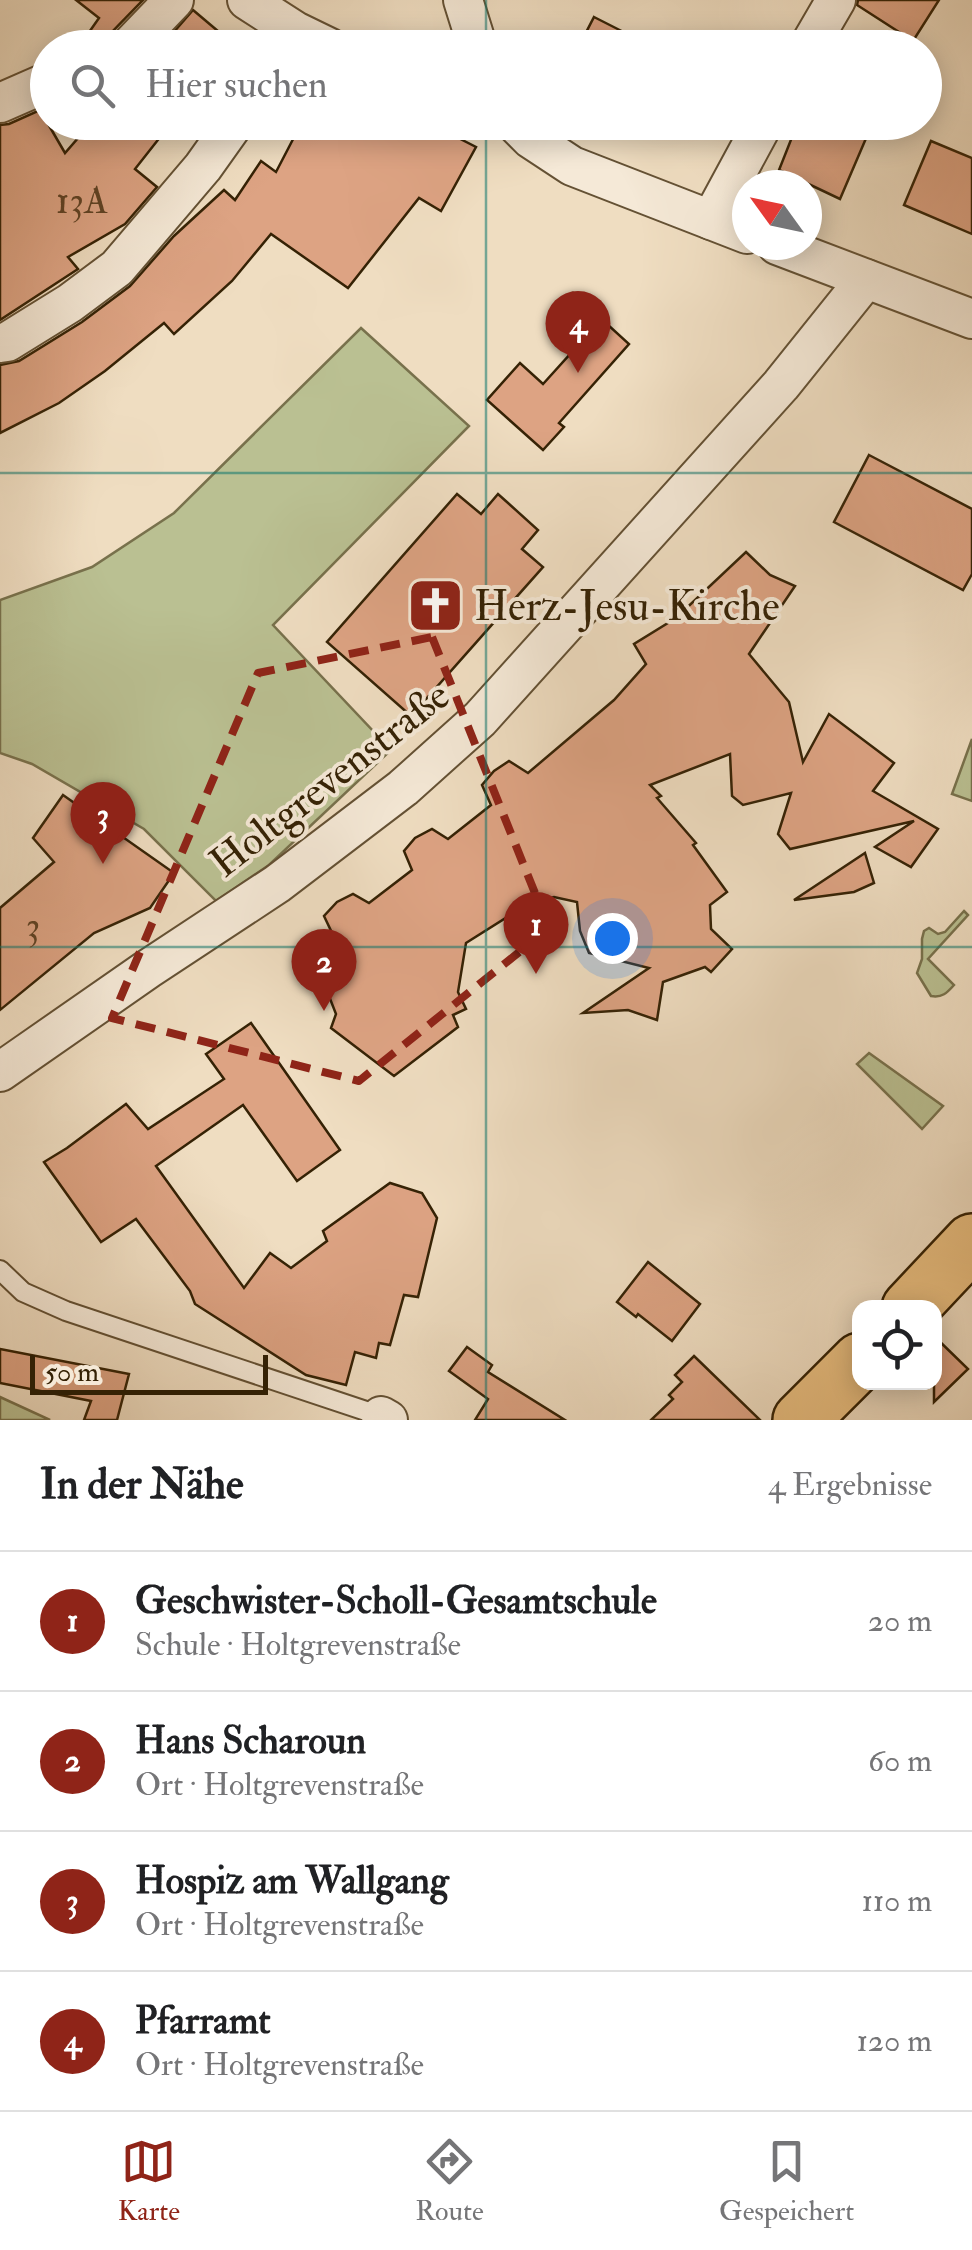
<!DOCTYPE html>
<html lang="de">
<meta charset="utf-8">
<style>
:root{--surface:#fff;--page:#f6f6f6;--text:#202124;--muted:#757577;--line:#e0e0e0;--accent:#8f2418}
body{margin:0;font-family:"IM FELL Double Pica",serif;background:var(--page);color:var(--text)}
.controls{position:absolute;right:30px;bottom:30px;display:grid;overflow:hidden;border-radius:20px;box-shadow:0 5px 25px #0003}
.controls button{width:90px;height:90px;display:grid;place-items:center;padding:0;border:0;border-bottom:2px solid var(--line);background:var(--surface);color:var(--text);font:50px sans-serif}
.compass{position:absolute;left:732px;top:170px;width:90px;height:90px;border-radius:50%;background:var(--surface);box-shadow:0 5px 25px #0003;rotate:303deg}
.scale{position:absolute;left:30px;bottom:25px;width:238px;box-sizing:border-box;padding-left:10px;border:5px solid #352205;border-top:0;font-size:28px;line-height:35px;white-space:nowrap;color:#352205;-webkit-text-stroke:8px #f5e9d7;paint-order:stroke}
.you{position:absolute;left:612px;top:938px;width:35px;height:35px;margin:-25px;border:8px solid #fff;border-radius:50%;background:#1a73e8;box-shadow:0 0 0 15px #1a73e833}
.badge{display:grid;place-items:center;width:65px;height:65px;border-radius:50%;background:var(--accent);color:#fff;font-size:32px;font-weight:700}
.pin{position:absolute;translate:-50% -82px;filter:drop-shadow(0 2px 5px #0008)}
.pin::after{content:'';position:absolute;top:52px;width:35px;height:30px;background:inherit;clip-path:polygon(0 0,100% 0,50% 100%)}
.list{margin:0;padding:0;list-style:none}
h2{display:flex;justify-content:space-between;align-items:center;height:130px;margin:0;padding:0 40px;font-size:42px}
h2 small{font-size:32px;font-weight:400;color:var(--muted)}
.list li{display:grid;grid-template-columns:65px 1fr auto;gap:30px;align-items:center;box-sizing:border-box;height:140px;padding:0 40px;border-top:2px solid var(--line)}
.list b{display:block;font-size:38px;white-space:nowrap}
.list p{margin:0;font-size:32px;white-space:nowrap;color:var(--muted)}
.list em{font-size:32px;font-style:normal;color:var(--muted)}
.icon{flex:none;width:55px;height:55px;fill:none;stroke:currentColor;stroke-width:2;stroke-linecap:round;stroke-linejoin:round}
.map{position:relative;flex:none;width:972px;height:1420px;overflow:hidden}
.search{position:absolute;background:var(--surface);box-shadow:0 5px 25px #0003;left:30px;right:30px;top:30px;height:110px;display:flex;align-items:center;gap:25px;box-sizing:border-box;padding:0 35px;border-radius:55px;color:var(--muted);font-size:38px}
.sheet{height:690px;background:var(--surface)}
nav{display:flex;justify-content:space-around;align-items:center;box-sizing:border-box;height:140px;border-top:2px solid var(--line);background:var(--surface);font-size:28px;color:var(--muted)}
nav a{display:grid;justify-items:center;gap:5px}
nav .on{color:var(--accent)}
.map>svg:first-child{display:block}
.green{fill:#bac092;stroke:#78714c;stroke-width:2.5}
.building{fill:#dda383;stroke:#352205;stroke-width:2.5}
.lines{fill:none;stroke-linecap:round;stroke-linejoin:round}
.lane-casing{stroke:#645134;stroke-width:22}
.street-casing{stroke:#645134;stroke-width:42}
.primary-casing{stroke:#352205;stroke-width:60}
.lane{stroke:#f5e9d7;stroke-width:18}
.street{stroke:#f5e9d7;stroke-width:38}
.primary{stroke:#e8be80;stroke-width:55}
.marked{fill:none;stroke:#8f2418;stroke-width:8;stroke-dasharray:20 12;stroke-linejoin:round}
.grid{fill:none;stroke:#0f766e;stroke-width:2.5;stroke-opacity:0.55}
.labels{text-anchor:middle;stroke-width:8;stroke-linejoin:round;paint-order:stroke}
.number-label{font-size:38px;fill:#5f4224}
.poi-label{font-size:42px;fill:#352205;stroke:#f5e9d7;text-anchor:start}
.street-label{font-size:42px;fill:#352205;stroke:#f5e9d7}
</style>
<div class="map">
<svg width="972" height="1420" viewBox="0 0 972 1420">
<rect width="100%" height="100%" fill="#efddc1"/>
<filter id="stains"><feTurbulence type="fractalNoise" baseFrequency=".002" numOctaves="4"/><feColorMatrix values="0 0 0 0 .2 0 0 0 0 .09 0 0 0 0 .02 0 0 0 .5 -.17"/></filter>
<radialGradient id="worn" r=".72"><stop offset=".6" stop-color="#630" stop-opacity="0"/><stop offset="1" stop-color="#630" stop-opacity=".3"/></radialGradient>
<g class="green">
<polygon points="361,328 469,426 273,625 391,750 269,865 216,901 144,829 32,764 0,753 0,600 92,567 174,513"/>
<polygon points="972,739 972,801 952,794"/>
<path d="M964,911l4,4 -40,44 26,26c-7,8 -12,13 -23,11l-14,-23 5,-14v-20l2,-8 5,-3 9,6 7,-2z"/>
<polygon points="869,1053 943,1106 922,1129 857,1064"/>
<polygon points="0,1397 50,1420 0,1420"/>
</g>
<g class="building">
<polygon points="76,0 143,0 112,32 106,48 78,48 99,18"/>
<polygon points="858,0 939,0 913,41 857,5"/>
<polygon points="193,10 238,48 160,48"/>
<polygon points="594,17 655,48 578,48"/>
<polygon points="40,110 65,153 92,122 172,122 135,169 157,187 125,224 68,257 78,269 0,320 0,125 9,124"/>
<polygon points="302,122 427,122 476,147 441,211 419,198 348,288 271,234 232,281 174,334 164,323 105,371 59,403 0,433 0,365 19,361 82,322 130,286 174,236 224,190 235,200 261,161 276,172"/>
<polygon points="798,122 873,122 840,199 779,170"/>
<polygon points="931,141 972,158 972,234 904,205"/>
<polygon points="573,293 629,344 559,423 564,427 543,450 487,400 520,363 543,384 580,343 551,317"/>
<polygon points="869,455 972,509 972,574 963,590 834,522"/>
<polygon points="457,494 481,514 498,494 538,530 522,549 543,567 411,716 327,642"/>
<polygon points="746,552 770,575 795,586 749,654 789,702 803,762 829,714 894,763 873,791 938,829 911,867 875,847 914,821 790,849 778,834 791,793 743,805 732,796 730,754 650,785 661,796 657,798 696,843 693,845 727,892 710,905 711,929 732,949 711,972 705,967 663,982 657,1020 628,1010 583,1013 649,968 589,953 580,931 577,902 554,897 528,904 466,943 458,992 466,1009 453,1015 458,1027 394,1076 331,1028 336,1014 320,973 324,967 321,941 333,935 324,916 337,902 353,894 369,903 412,870 404,851 415,838 432,829 448,839 491,805 482,785 494,771 509,761 528,773 614,700 646,664 634,644 676,618"/>
<polygon points="63,795 174,873 150,908 94,933 0,1010 0,908 54,862 33,838"/>
<polygon points="865,853 874,883 854,892 794,900"/>
<polygon points="251,1023 340,1150 297,1181 243,1105 156,1166 244,1288 270,1253 291,1268 327,1241 323,1231 390,1183 422,1193 437,1218 418,1297 404,1295 390,1345 379,1343 376,1358 355,1352 346,1385 306,1375 195,1304 190,1291 136,1219 101,1242 44,1162 67,1148 126,1104 148,1129 224,1079 206,1054"/>
<polygon points="648,1262 700,1304 672,1341 638,1314 636,1317 617,1302"/>
<polygon points="934,1336 968,1369 934,1402"/>
<polygon points="467,1347 492,1365 488,1372 565,1420 475,1420 488,1399 449,1371"/>
<polygon points="0,1349 129,1374 117,1420 84,1420 91,1401 0,1383"/>
<polygon points="694,1356 760,1420 651,1420 673,1399 669,1395 682,1382 675,1375"/>
</g>
<g class="lines">
<defs>
<polyline id="lane" points="0,1270 23,1292 66,1311 381,1416"/>
<g id="street">
<polyline points="247,0 295,31 330,48"/>
<polyline points="463,0 478,48"/>
<polyline points="128,48 174,0"/>
<polyline points="808,48 836,0"/>
<polyline points="0,103 48,82"/>
<polyline points="514,122 531,139 572,166 747,234"/>
<polyline points="711,220 764,122"/>
<polyline points="777,245 972,319"/>
<polyline points="0,343 7,342 70,303 117,268 203,167 235,122"/>
<polyline points="0,1072 148,969 277,884 403,788 480,719 781,385 866,279"/>
<polyline points="381,1416 388,1420"/>
</g>
<g id="primary">
<polyline points="910,1308 972,1242"/>
<polyline points="801,1420 860,1361"/>
</g>
</defs>
<use href="#lane" class="lane-casing"/>
<use href="#street" class="street-casing"/>
<use href="#primary" class="primary-casing"/>
<use href="#lane" class="lane"/>
<use href="#street" class="street"/>
<use href="#primary" class="primary"/>
</g>
<path class="marked" d="M432,637l117,291 -190,153 -247,-63 146,-345z"/>
<path class="grid" d="M486,0v48M486,122v1298M0,473h972M0,947h972"/>
<defs>
<symbol id="church-square" viewBox="-11 -11 22 22"><rect x="-9" y="-9" width="18" height="18" rx="4" fill="#8f2418" stroke="#f5e9d7"/><path d="M-1.2-6h2.4v3.5h3.3v2.4h-3.3V6h-2.4V-.1h-3.3v-2.4h3.3Z" fill="#fff"/></symbol>
</defs>
<g fill-rule="evenodd">
<use href="#church-square" x="404" y="574" width="63" height="63"/>
</g>
<g class="labels">
<g class="number-label">
<text x="82" y="213">13A</text>
<text x="33" y="938">3</text>
</g>
<g class="poi-label">
<text x="474" y="620">Herz-Jesu-Kirche</text>
</g>
<g class="street-label">
<text transform="translate(329 778) rotate(-38)" y="15">Holtgrevenstraße</text>
</g>
</g>
<rect width="100%" height="100%" filter="url(#stains)"/>
<rect width="100%" height="100%" fill="url(#worn)"/>
</svg>
<div class="controls">
<button><svg class="icon" aria-label="locate" viewBox="0 0 24 24"><circle cx="12" cy="12" r="6"/><path d="M12 2v4M12 18v4M2 12h4M18 12h4"/></svg></button>
</div>
<svg class="compass" viewBox="-18 -18 36 36"><path d="M0-13l5 13h-10z" fill="#e53935"/><path d="M0 13l5-13h-10z" fill="#757577"/></svg>
<div class="scale">50 m</div>
<div class="you"></div>
<div class="pin badge" style="left:536px;top:974px">1</div>
<div class="pin badge" style="left:324px;top:1011px">2</div>
<div class="pin badge" style="left:103px;top:864px">3</div>
<div class="pin badge" style="left:578px;top:373px">4</div>
<div class="search"><svg class="icon" aria-label="search" viewBox="0 0 24 24"><circle cx="10" cy="10" r="6"/><path d="M15 15l6 6"/></svg>Hier suchen</div>
</div>
<section class="sheet">
<h2>In der Nähe<small>4 Ergebnisse</small></h2>
<ul class="list">
<li><span class="badge">1</span><div><b>Geschwister-Scholl-Gesamtschule</b><p>Schule · Holtgrevenstraße</p></div><em>20 m</em></li>
<li><span class="badge">2</span><div><b>Hans Scharoun</b><p>Ort · Holtgrevenstraße</p></div><em>60 m</em></li>
<li><span class="badge">3</span><div><b>Hospiz am Wallgang</b><p>Ort · Holtgrevenstraße</p></div><em>110 m</em></li>
<li><span class="badge">4</span><div><b>Pfarramt</b><p>Ort · Holtgrevenstraße</p></div><em>120 m</em></li>
</ul>
</section>
<nav>
<a class="on"><svg class="icon" aria-label="map" viewBox="0 0 24 24"><path d="M3 6l6-2 6 2 6-2v14l-6 2-6-2-6 2zM9 4v14M15 6v14"/></svg>Karte</a>
<a><svg class="icon" aria-label="directions" viewBox="0 0 24 24"><path d="M12 3l9 9-9 9-9-9zM9 14v-3h6M13 9l2 2-2 2"/></svg>Route</a>
<a><svg class="icon" aria-label="saved" viewBox="0 0 24 24"><path d="M7 4h10v16l-5-4-5 4z"/></svg>Gespeichert</a>
</nav>
